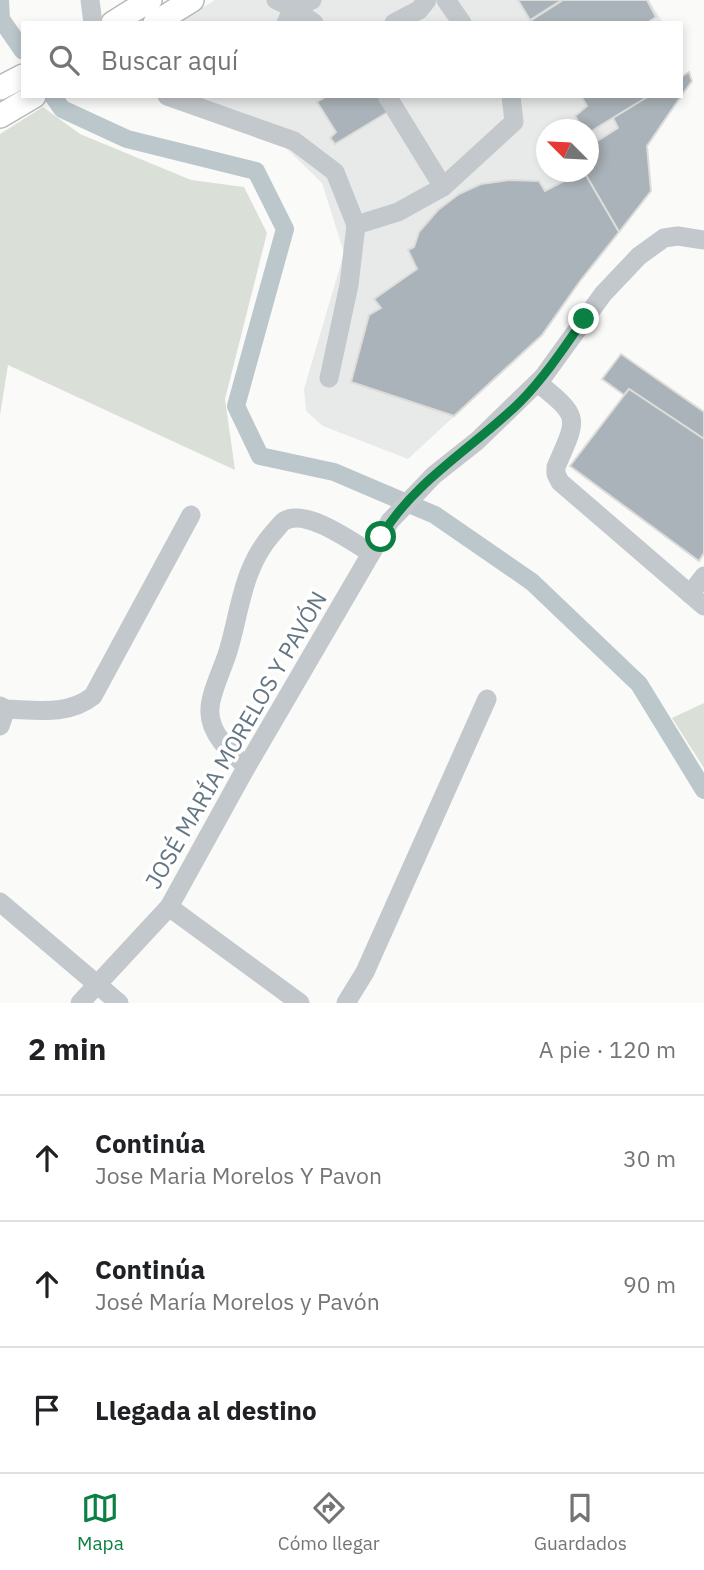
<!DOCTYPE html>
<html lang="es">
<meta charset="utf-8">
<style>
:root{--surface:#fff;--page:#f6f6f6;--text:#202124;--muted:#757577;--line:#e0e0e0;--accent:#0b8043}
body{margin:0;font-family:"IBM Plex Sans",sans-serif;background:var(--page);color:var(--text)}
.compass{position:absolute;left:536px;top:119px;width:63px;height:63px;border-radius:50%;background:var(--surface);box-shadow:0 4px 10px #0003;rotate:294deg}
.stop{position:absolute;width:21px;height:21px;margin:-16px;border:5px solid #0b8043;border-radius:50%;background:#fff}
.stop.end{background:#0b8043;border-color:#fff;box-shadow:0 2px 7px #0008}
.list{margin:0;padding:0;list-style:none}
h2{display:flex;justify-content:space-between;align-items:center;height:91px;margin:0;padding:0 28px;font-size:30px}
h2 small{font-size:23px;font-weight:400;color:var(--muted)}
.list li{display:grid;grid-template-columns:46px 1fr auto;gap:21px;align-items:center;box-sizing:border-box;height:126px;padding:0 28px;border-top:2px solid var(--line)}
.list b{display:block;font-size:26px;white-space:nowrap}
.list p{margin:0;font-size:23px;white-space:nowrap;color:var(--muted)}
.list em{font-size:23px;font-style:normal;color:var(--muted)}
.icon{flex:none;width:38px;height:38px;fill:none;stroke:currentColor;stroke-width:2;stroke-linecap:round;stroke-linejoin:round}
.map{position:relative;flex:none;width:704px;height:1003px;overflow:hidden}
.search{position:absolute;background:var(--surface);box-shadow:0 4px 10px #0003;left:21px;right:21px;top:21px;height:77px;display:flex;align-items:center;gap:18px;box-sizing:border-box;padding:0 24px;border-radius:0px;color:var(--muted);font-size:26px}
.sheet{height:469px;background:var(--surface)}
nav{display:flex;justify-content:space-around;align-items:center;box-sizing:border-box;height:98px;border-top:2px solid var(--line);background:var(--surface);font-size:19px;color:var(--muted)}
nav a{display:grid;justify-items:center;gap:4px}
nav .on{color:var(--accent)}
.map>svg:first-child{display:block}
.built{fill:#e8e9e9;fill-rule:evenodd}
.green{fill:#dadfd7}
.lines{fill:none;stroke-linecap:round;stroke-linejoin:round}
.canal{stroke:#bbc7cb;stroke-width:18}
.building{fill:#aab3b9;stroke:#dcdcda;stroke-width:2}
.major-casing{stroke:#b5babe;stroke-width:26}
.minor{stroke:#c3c8cc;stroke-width:19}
.major{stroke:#fff;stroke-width:23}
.route{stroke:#0b8043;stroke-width:9}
.labels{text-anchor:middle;stroke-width:7;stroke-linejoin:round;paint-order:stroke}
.street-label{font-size:23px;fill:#657683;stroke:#fff}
</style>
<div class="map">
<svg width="704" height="1003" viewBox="0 0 704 1003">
<rect width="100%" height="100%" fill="#fafaf8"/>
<g class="built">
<polygon points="215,0 649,0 663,23 178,23"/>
<path d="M149,96h532l-34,50 4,45 -71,90 -38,54 -134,124 -85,-33 -17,-15 -2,-22 40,-136 -22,-70 -33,-32 -29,-23zM546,130h42v42h-42z"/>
</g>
<g class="green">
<polygon points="43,107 80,134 191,180 244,187 267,233 225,399 235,470 8,365 0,415 0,134"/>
<polygon points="704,703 704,768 672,718"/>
</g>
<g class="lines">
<g class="canal">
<polyline points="0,0 1,19 23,51"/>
<polyline points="53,96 62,109 127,139 256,171 285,229 236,406 260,456 334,472 435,515 532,582 639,684 704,790"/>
</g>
</g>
<g class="building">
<polygon points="518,0 562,0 530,20"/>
<polygon points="563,0 647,0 656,17 647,23 527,23"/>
<polygon points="689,72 692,81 681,96 681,77"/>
<polygon points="327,96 379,96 388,112 335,144 330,138 336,132 317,102"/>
<polygon points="581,96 649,96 588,133 588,130 584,130 575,116 587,106"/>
<polygon points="649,96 681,96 647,146 651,191 619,232 584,172 588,172 588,147 618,128 613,118"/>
<polygon points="581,172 584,172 619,232 580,281 542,335 454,416 351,382 369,315 381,308 374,299 417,269 408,250 414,247 419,232 438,210 459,194 481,184 509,180 539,181 545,191"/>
<polygon points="621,354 704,412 704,439 629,389 624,395 602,379"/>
<polygon points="629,389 704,439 704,553 699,561 570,466"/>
</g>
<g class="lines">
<defs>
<g id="major">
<polyline points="113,23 150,0"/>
<polyline points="155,23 192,0"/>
<polyline points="0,88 23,76"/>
<polyline points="0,116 34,96"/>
</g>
</defs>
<use href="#major" class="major-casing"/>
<g class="minor">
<polyline points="90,0 93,23"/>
<polyline points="276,0 293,8 312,0"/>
<polyline points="446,0 462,23"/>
<polyline points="286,23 293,8 314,23"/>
<polyline points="394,23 419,10 427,0"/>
<polyline points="167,96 294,141 335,172 356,225 398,212 443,187 514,122 511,96"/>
<polyline points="387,96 443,187"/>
<polyline points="329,378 349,285 356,225"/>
<path d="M538,383c44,35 39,35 18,84v7l4,8 144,124"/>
<polyline points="690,594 704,576"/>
<path d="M0,706l6,3c30,1 62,7 87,-13l98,-181"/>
<polyline points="0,726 6,709"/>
<path d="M247,766c-17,-12 -39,-35 -37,-57 0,-16 15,-45 19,-61 12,-42 14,-81 44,-115 3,-3 7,-9 11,-12 22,-13 67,20 87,32"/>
<polyline points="0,902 119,1003"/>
<polyline points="169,907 300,1003"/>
<polyline points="80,1003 169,907 247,766 390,521 434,475 477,441 543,377 603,294 639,256 664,238 678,236 704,240"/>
<polyline points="346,1003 365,972 487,699"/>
</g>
<use href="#major" class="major"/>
</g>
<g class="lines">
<path class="route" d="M381,537c32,-55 93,-90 138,-134 25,-25 45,-55 65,-84"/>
</g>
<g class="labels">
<g class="street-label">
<text transform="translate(236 740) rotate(-60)" y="8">JOSÉ MARÍA MORELOS Y PAVÓN</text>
</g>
</g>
</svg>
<svg class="compass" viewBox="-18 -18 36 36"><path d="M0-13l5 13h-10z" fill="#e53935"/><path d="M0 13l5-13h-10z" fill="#757577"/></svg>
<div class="stop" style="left:381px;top:537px"></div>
<div class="stop end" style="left:584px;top:319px"></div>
<div class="search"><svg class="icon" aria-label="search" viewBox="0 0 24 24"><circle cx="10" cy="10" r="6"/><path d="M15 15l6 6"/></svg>Buscar aquí</div>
</div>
<section class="sheet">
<h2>2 min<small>A pie · 120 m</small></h2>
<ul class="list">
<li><svg class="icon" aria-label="ahead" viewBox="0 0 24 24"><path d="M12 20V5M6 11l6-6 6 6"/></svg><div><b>Continúa</b><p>Jose Maria Morelos Y Pavon</p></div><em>30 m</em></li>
<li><svg class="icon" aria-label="ahead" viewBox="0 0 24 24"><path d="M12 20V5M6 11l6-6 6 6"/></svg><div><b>Continúa</b><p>José María Morelos y Pavón</p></div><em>90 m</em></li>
<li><svg class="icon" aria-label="arrive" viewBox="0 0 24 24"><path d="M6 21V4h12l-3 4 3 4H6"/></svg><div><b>Llegada al destino</b></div></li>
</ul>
</section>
<nav>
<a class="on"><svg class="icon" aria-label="map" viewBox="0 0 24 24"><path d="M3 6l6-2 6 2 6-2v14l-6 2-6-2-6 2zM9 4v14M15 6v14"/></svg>Mapa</a>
<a><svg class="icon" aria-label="directions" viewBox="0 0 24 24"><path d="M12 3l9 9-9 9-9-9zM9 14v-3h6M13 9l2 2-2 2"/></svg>Cómo llegar</a>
<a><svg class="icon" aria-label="saved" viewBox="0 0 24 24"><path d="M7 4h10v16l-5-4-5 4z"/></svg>Guardados</a>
</nav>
